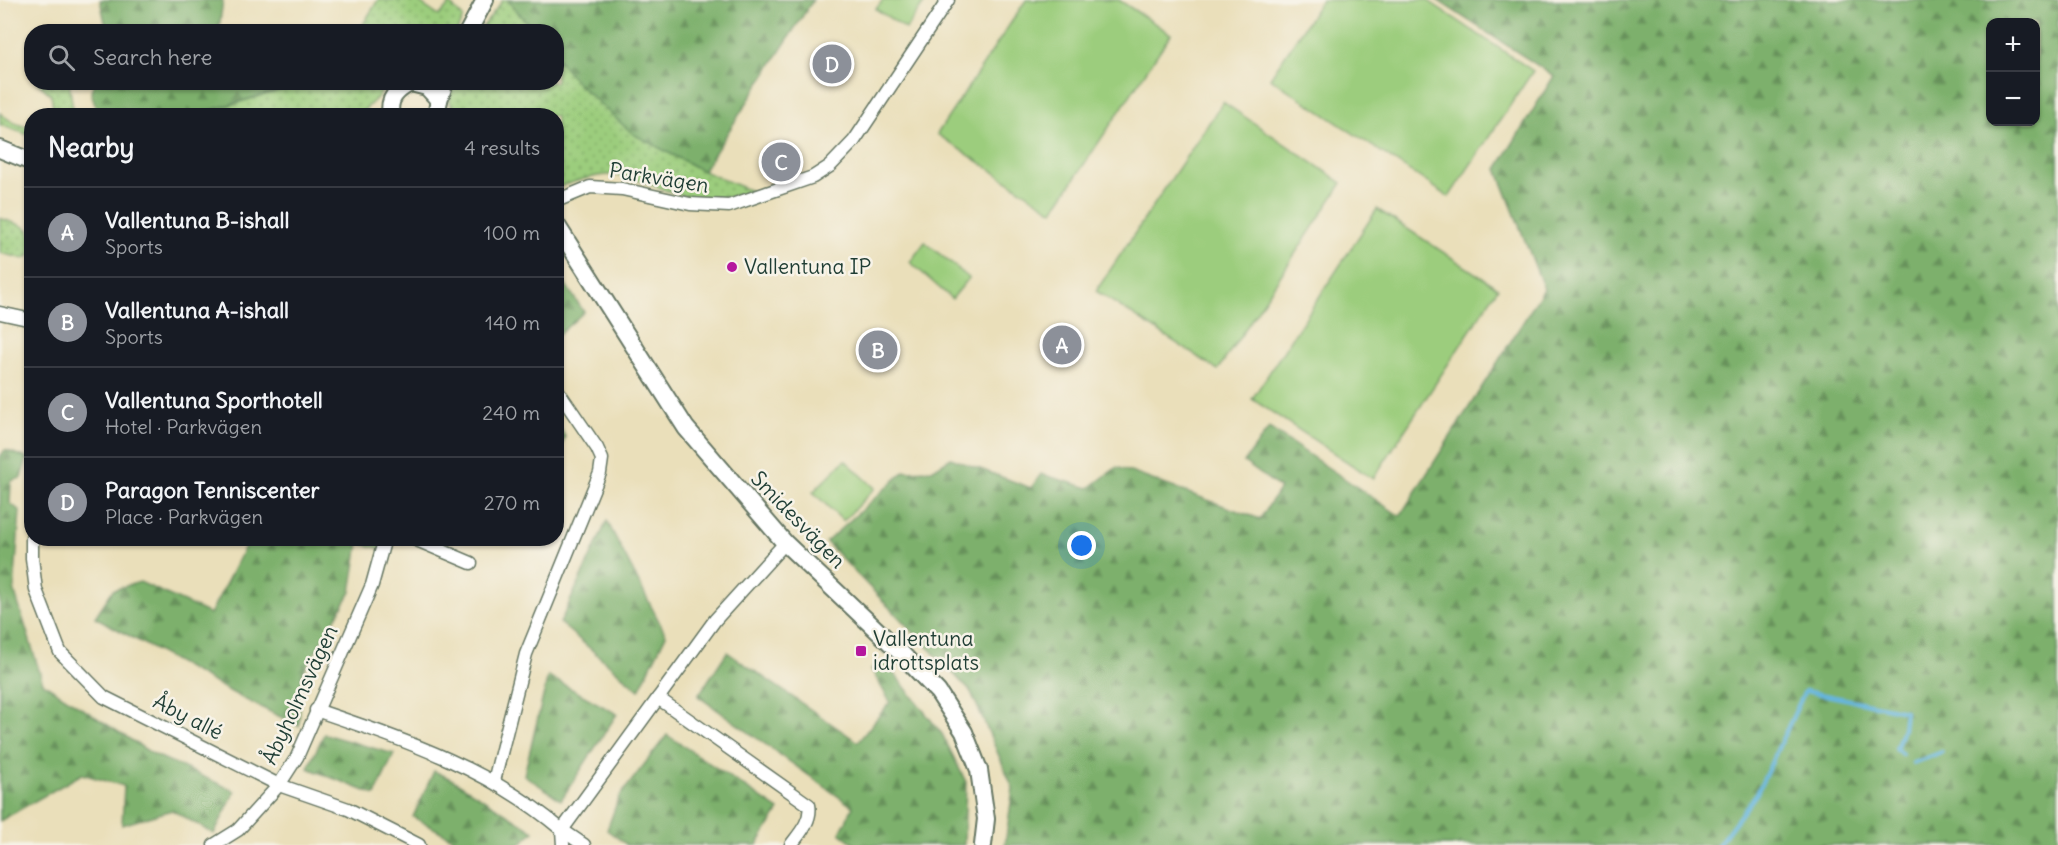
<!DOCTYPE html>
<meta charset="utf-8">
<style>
:root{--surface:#171b24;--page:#20242c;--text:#f1f3f6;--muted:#9ea1a6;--line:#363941;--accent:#8c9099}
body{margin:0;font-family:Delius,sans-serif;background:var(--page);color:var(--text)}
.controls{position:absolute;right:18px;top:18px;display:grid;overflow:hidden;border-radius:12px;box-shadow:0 2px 4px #0004}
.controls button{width:54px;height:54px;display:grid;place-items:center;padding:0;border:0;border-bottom:2px solid var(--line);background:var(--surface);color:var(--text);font:30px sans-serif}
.you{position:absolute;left:1082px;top:546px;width:21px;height:21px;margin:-15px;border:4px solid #fff;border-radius:50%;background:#1a73e8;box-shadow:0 0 0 9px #1a73e833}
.badge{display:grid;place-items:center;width:39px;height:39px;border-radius:50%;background:var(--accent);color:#fff;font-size:20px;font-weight:700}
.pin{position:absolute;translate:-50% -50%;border:3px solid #fff;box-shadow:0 2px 6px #0006}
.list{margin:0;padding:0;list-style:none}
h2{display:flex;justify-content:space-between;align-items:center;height:78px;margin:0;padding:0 24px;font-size:26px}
h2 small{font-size:20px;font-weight:400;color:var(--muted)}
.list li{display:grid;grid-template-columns:39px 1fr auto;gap:18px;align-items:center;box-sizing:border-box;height:90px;padding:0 24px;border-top:2px solid var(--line)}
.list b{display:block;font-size:22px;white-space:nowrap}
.list p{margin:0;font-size:20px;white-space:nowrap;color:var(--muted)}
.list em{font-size:20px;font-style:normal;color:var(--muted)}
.icon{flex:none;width:33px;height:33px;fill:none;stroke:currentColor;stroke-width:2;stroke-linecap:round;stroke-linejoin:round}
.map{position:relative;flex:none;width:2058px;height:845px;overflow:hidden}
.search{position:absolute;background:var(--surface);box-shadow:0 2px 4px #0004;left:24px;top:24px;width:540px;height:66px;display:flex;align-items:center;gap:15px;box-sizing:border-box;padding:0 21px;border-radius:24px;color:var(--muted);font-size:22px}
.panel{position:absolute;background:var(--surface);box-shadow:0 2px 4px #0004;left:24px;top:108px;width:540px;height:438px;border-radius:24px}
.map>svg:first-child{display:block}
.grass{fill:url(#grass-dots);stroke:#5e8558;stroke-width:1.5}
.forest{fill:url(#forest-firs);stroke:#4e7650;stroke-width:1.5;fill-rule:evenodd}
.garden{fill:#9ccd7d;stroke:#5e8558;stroke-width:1.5}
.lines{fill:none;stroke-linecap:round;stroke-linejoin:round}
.stream{stroke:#65b6e0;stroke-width:4}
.street-casing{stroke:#667663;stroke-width:15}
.secondary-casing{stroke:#667663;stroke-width:20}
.street{stroke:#fff;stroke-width:12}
.secondary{stroke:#fff;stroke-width:16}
.poi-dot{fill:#b5179e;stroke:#f7f3e8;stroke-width:2}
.labels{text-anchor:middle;stroke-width:5;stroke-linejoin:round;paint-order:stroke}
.street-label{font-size:21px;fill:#1f3d34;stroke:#f7f3e8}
.poi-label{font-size:21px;fill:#1f3d34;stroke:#f7f3e8;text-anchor:start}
</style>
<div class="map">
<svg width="2058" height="845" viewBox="0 0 2058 845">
<defs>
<pattern id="grass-dots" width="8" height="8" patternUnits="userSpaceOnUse" patternTransform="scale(1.5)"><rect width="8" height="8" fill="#9ccd7d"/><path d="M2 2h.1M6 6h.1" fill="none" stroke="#7fa867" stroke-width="1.8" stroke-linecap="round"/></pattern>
<pattern id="forest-firs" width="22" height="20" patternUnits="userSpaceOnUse" patternTransform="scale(1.5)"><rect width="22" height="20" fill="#7db06c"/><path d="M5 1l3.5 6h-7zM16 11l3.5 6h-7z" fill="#66905a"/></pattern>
</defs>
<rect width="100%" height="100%" fill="#f7f3e8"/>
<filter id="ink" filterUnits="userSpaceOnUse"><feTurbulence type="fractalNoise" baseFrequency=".0167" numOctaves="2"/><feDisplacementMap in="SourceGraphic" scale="12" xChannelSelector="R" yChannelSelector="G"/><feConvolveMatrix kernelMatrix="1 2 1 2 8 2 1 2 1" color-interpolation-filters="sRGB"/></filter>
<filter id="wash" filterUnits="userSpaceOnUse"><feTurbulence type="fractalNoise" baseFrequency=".008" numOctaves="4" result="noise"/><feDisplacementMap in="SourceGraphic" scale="24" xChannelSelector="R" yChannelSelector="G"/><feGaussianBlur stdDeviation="1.35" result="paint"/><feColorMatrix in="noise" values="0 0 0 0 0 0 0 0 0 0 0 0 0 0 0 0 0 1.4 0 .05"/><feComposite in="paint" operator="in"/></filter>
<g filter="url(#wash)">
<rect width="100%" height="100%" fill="#eadfba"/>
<g class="grass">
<polygon points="378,0 422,0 420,3 439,16 450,4 463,17 457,31 359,31"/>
<polygon points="503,0 508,0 534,31 479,32"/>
<path d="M557,58l20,25 56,51 70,37 48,20c-25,9 -52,10 -78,2 -20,-7 -40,-17 -62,-18 -17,-1 -38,8 -54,12l-1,-71 -102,-1 -4,-13 1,-19 105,-1z"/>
<polygon points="38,83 69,83 74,115 49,115 53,107 51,95"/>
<polygon points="305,83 389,83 377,98 359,115 193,116"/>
<path d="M0,113c10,8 19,14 31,13v10l-31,-11z"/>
<path d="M0,218c24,9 37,7 30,37l-6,4 -24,-6z"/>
<polygon points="344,539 386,539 382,549"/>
</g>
<g class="forest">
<polygon points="100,0 223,0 219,29 223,31 107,31"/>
<polygon points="508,0 813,0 703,171 633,134 577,83 557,58 556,32 534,31"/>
<path d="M1437,0h621v845h-1053l8,-57 -42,-96 -145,-150 79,-71 27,-1 19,-12 80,30 10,-14 48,14 28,-21 143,52 20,-31 -36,-26 25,-34 131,88 144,-227 -47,-120 57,-93zM1990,22h46v100h-46z"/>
<polygon points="94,82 305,82 305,83 193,115 98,116 91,92"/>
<polygon points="557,272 584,312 557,336 556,336"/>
<polygon points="557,422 565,437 557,458 556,422"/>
<polygon points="5,450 27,458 21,478 11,481 10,503 20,511 14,590 43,683 151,753 235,791 214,834 172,810 122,825 124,786 82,774 0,821 0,457"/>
<polygon points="607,521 666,635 639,690 560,623"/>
<polygon points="344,539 359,543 351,592 302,674 299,726 242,698 95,617 113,590 140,582 210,614 249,539"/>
<polygon points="727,652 858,742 890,702 871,669 885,662 942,734 966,782 964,845 856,845 840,833 853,807 698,696"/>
<polygon points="548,676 617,714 561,800 524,775"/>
<polygon points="324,734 394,754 375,795 308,768"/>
<polygon points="667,735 779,810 757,845 627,845 607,830 619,797"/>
<polygon points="434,771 453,780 534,831 519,845 465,845 413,817"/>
</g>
<g class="garden">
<polygon points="883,0 926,0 906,29 876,9"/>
<polygon points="1026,0 1119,0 1171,34 1053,211 937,134"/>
<polygon points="1322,0 1427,0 1533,71 1449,197 1270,78"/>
<polygon points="1223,102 1342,183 1218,370 1096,291"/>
<polygon points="1377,209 1498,288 1373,479 1252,399"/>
<polygon points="925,242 969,278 952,299 910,262"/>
<polygon points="845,460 875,488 843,521 813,492"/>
</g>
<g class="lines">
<g class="stream">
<polyline points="1913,763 1942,752"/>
<polyline points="1718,845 1757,793 1805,691 1905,711 1903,729 1896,749 1902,754"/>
</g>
</g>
</g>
<g filter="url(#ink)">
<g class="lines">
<defs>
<g id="street">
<polyline points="556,201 590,187 622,189 690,204 729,206 813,177 830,166 854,141 948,0"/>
<polyline points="0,313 32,320"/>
<polyline points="32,538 32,558 36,590 60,652 104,697 279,785 348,809 419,845"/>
<polyline points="412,538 471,563"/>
<path d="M658,698l151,107c3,15 -9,28 -18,40"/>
<path d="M316,710c88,30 174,58 246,120l1,15"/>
<polyline points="494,781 526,654 600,473 602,459 597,448 556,388"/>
<polyline points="214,845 238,830 279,785 297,757 372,585 385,538"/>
<polyline points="584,845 562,830 715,620 785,543"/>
</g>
<g id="secondary">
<polyline points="468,32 485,0"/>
<polyline points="411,83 427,87 439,100"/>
<path d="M391,116c-4,-18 6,-26 21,-34"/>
<polyline points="436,116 439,100 445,82"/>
<polyline points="0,149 32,162"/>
<polyline points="556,224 686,428 785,543 901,653 938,692 964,732 979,770 986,819 983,845"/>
</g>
</defs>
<use href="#street" class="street-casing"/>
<use href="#secondary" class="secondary-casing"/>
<use href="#street" class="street"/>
<use href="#secondary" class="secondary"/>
</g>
</g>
<g class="poi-dot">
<circle cx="732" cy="267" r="6"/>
<rect x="855" y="645" width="12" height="12" rx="3"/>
</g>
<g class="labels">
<g class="street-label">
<text transform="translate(659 178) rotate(9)" y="7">Parkvägen</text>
<text transform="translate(798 520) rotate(46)" y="7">Smidesvägen</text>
<text transform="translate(300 695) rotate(-65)" y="7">Åbyholmsvägen</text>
<text transform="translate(188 717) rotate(27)" y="7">Åby allé</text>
</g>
<g class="poi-label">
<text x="744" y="274">Vallentuna IP</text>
<text x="873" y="646">Vallentuna<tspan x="873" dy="24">idrottsplats</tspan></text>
</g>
</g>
</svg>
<div class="controls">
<button>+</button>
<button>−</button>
</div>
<div class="you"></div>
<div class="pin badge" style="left:1062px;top:345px">A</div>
<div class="pin badge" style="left:878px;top:350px">B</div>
<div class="pin badge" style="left:781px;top:162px">C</div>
<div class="pin badge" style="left:832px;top:64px">D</div>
<div class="search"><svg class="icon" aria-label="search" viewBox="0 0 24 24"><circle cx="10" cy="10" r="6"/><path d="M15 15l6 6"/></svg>Search here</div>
<section class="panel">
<h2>Nearby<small>4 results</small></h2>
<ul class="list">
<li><span class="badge">A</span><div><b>Vallentuna B-ishall</b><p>Sports</p></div><em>100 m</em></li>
<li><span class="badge">B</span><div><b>Vallentuna A-ishall</b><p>Sports</p></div><em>140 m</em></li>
<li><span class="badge">C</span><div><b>Vallentuna Sporthotell</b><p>Hotel · Parkvägen</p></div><em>240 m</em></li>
<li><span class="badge">D</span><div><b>Paragon Tenniscenter</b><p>Place · Parkvägen</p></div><em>270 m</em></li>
</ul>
</section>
</div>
